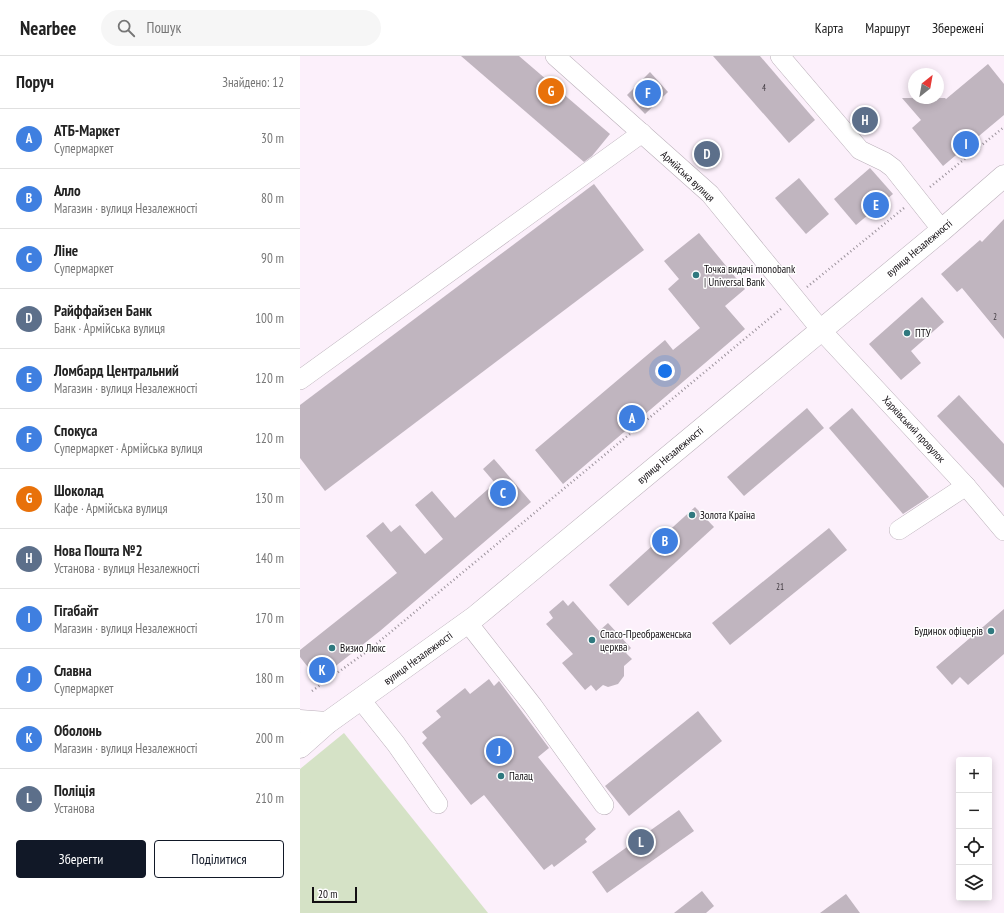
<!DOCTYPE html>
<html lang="uk">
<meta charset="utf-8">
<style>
:root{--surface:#fff;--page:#f6f6f6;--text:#222;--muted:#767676;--line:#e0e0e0;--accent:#111827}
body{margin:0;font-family:"PT Sans Narrow",sans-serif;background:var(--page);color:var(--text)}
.controls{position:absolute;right:12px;bottom:12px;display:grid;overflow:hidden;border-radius:4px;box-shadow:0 2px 10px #0003}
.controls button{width:36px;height:36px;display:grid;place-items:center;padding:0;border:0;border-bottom:1px solid var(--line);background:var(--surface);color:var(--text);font:20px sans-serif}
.compass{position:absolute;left:608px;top:12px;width:36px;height:36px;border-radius:50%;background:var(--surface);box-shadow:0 2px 10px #0003;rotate:31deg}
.scale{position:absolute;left:12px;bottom:10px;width:45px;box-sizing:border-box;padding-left:4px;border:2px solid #130f13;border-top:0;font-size:11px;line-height:14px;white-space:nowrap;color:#130f13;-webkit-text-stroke:3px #fff;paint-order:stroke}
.you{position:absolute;left:365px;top:315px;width:14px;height:14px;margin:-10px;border:3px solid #fff;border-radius:50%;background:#1a73e8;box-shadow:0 0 0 6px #1a73e833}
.badge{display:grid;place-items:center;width:26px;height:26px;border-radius:50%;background:var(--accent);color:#fff;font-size:13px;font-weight:700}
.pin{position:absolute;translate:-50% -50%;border:2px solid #fff;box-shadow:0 1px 4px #0006}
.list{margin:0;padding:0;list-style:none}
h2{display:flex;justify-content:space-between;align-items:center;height:52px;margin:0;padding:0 16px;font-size:17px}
h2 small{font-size:13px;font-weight:400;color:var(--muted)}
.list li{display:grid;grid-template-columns:26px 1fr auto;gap:12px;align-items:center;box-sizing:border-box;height:60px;padding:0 16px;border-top:1px solid var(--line)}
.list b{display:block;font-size:15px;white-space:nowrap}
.list p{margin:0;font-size:13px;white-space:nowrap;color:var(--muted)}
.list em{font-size:13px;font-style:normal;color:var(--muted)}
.actions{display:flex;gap:8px;padding:12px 16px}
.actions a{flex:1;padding:9px 0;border:1px solid var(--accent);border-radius:4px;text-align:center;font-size:14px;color:var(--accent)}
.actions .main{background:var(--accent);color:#fff}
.icon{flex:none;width:22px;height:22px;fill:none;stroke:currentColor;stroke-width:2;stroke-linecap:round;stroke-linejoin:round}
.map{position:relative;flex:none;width:704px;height:857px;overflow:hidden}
header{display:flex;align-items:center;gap:24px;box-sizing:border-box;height:56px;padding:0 20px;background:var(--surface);border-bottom:1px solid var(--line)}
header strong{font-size:19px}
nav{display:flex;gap:22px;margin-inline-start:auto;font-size:14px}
.search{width:280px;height:36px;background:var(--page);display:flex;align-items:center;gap:10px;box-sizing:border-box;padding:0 14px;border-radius:22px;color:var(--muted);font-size:15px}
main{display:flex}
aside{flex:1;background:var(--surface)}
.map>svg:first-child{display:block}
.green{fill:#d5e2c6}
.building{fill:#c0b5bf}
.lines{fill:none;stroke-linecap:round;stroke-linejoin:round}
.minor-casing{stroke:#baafb9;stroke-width:20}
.major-casing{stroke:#baafb9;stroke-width:23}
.path{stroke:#9c939c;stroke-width:2.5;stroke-dasharray:1 3;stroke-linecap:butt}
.minor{stroke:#fff;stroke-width:19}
.major{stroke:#fff;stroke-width:22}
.poi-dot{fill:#30797f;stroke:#fff;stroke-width:1.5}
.labels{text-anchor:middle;stroke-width:3;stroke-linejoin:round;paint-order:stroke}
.number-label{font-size:9px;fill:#3e383e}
.street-label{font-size:11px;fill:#130f13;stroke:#fff}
.poi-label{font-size:11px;fill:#130f13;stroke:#fff;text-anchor:start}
</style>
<header>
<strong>Nearbee</strong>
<div class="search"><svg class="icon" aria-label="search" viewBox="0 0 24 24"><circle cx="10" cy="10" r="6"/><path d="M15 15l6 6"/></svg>Пошук</div>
<nav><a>Карта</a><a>Маршрут</a><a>Збережені</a></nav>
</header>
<main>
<aside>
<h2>Поруч<small>Знайдено: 12</small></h2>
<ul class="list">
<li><span class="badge" style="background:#3f7fe0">A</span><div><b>АТБ-Маркет</b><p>Супермаркет</p></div><em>30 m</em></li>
<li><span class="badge" style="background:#3f7fe0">B</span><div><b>Алло</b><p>Магазин · вулиця Незалежності</p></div><em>80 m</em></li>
<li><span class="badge" style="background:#3f7fe0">C</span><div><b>Ліне</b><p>Супермаркет</p></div><em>90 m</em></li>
<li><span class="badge" style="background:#5c6f8a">D</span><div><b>Райффайзен Банк</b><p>Банк · Армійська вулиця</p></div><em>100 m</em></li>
<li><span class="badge" style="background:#3f7fe0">E</span><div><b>Ломбард Центральний</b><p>Магазин · вулиця Незалежності</p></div><em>120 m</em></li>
<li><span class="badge" style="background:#3f7fe0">F</span><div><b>Спокуса</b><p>Супермаркет · Армійська вулиця</p></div><em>120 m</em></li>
<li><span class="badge" style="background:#e8710a">G</span><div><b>Шоколад</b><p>Кафе · Армійська вулиця</p></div><em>130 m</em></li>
<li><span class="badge" style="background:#5c6f8a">H</span><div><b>Нова Пошта №2</b><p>Установа · вулиця Незалежності</p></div><em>140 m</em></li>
<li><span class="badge" style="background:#3f7fe0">I</span><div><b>Гігабайт</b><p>Магазин · вулиця Незалежності</p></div><em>170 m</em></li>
<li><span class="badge" style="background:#3f7fe0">J</span><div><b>Славна</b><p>Супермаркет</p></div><em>180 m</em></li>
<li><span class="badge" style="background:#3f7fe0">K</span><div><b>Оболонь</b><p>Магазин · вулиця Незалежності</p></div><em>200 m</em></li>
<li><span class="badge" style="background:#5c6f8a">L</span><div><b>Поліція</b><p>Установа</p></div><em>210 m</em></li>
</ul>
<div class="actions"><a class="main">Зберегти</a><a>Поділитися</a></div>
</aside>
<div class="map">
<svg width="704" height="857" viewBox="0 0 704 857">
<rect width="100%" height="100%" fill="#fcf0fb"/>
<polygon class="green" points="44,677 188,857 0,857 0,713"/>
<g class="building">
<polygon points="161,0 219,0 310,78 292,100 284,106"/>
<polygon points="413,0 460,0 515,64 489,87"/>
<polygon points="688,8 704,28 704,59 643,110 612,72 621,64 602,42 645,42 646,43"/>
<polygon points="350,16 368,36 345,58 327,39"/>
<polygon points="570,112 593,138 556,169 534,143"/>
<polygon points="499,122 529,158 506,178 475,142"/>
<polygon points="294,128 344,194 25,435 0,402 0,349"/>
<polygon points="704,163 704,283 662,232 657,236 641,218 680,184 682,186"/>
<polygon points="399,177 445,233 425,250 445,273 263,428 235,394 365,284 373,294 400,272 368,233 379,223 364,205"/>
<polygon points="622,241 644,266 611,295 621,307 601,324 569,288"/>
<polygon points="659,339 704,388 704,432 637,360"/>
<polygon points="507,352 524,372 444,440 427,421"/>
<polygon points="552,352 629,441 603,458 529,372"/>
<polygon points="194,403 231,446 80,575 18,624 0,601 0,594 97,517 66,480 83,466 91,476 100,469 125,498 143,483 115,449 132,435 155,462 195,427 183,413"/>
<polygon points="395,451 414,471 328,550 309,529"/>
<polygon points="529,472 547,494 430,589 412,567"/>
<polygon points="263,544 268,550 273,545 299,575 308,567 331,592 326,597 332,603 324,610 324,620 318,628 308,631 303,629 296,635 291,629 285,634 262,607 273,598 246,568 253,562 249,556"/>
<polygon points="704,553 704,598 668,629 660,621 652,629 636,611"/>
<polygon points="189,623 194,630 199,625 249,692 238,701 296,773 285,783 287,786 254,811 252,808 244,814 184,739 171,749 122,687 127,682 122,676 141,661 136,655 165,632 170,638"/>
<polygon points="398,655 422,685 329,760 305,730"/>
<polygon points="379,754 394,775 307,837 292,816"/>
<polygon points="402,835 414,850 406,857 374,857"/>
<polygon points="546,838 560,857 520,857"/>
</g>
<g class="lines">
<defs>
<g id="minor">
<polyline points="255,0 410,138 521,274 666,430 704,475"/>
<polyline points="480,0 560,94 585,106 593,112 642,174"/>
<polyline points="0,324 342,77"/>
<polyline points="599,474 666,430"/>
<polyline points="168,567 233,650 304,749"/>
<polyline points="61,644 96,688 138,748"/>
</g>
<g id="major">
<polyline points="0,665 27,667"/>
<polyline points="0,691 27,667 175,561 642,174 704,120"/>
</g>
</defs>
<use href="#minor" class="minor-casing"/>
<use href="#major" class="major-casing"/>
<g class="path">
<polyline points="630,131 704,71"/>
<polyline points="507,231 604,152"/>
<polyline points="12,635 69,594 482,252"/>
</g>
<use href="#minor" class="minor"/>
<use href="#major" class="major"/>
</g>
<g class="poi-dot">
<circle cx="396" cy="219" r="4"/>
<circle cx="607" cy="277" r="4"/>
<circle cx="392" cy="459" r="4"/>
<circle cx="691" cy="575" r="4"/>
<circle cx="292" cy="584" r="4"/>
<circle cx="32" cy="592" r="4"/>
<circle cx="201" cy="720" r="4"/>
</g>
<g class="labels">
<g class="number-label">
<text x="464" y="35">4</text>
<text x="695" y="264">2</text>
<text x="480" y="534">21</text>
</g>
<g class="street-label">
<text transform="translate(388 120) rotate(43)" y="4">Армійська вулиця</text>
<text transform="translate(619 192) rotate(-40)" y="4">вулиця Незалежності</text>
<text transform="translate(614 373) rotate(47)" y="4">Харківський провулок</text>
<text transform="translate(370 399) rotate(-40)" y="4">вулиця Незалежності</text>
<text transform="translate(118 602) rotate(-36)" y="4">вулиця Незалежності</text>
</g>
<g class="poi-label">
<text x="404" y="217">Точка видачі monobank<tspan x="404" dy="13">| Universal Bank</tspan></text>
<text x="615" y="281">ПТУ</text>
<text x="400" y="463">Золота Країна</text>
<text x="683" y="579" text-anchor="end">Будинок офіцерів</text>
<text x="300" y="582">Спасо-Преображенська<tspan x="300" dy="13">церква</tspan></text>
<text x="40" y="596">Визио Люкс</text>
<text x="209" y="724">Палац</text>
</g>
</g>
</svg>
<div class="controls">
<button>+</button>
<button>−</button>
<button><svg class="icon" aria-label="locate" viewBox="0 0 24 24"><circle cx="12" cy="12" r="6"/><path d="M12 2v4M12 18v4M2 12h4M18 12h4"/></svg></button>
<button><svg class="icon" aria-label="layers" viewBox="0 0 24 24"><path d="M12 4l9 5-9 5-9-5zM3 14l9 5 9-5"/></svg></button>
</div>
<svg class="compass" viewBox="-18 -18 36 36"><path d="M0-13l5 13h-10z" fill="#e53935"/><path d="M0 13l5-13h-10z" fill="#767676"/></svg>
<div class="scale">20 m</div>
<div class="you"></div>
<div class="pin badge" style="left:332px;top:362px;background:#3f7fe0">A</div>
<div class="pin badge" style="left:365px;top:485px;background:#3f7fe0">B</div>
<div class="pin badge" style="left:203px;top:437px;background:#3f7fe0">C</div>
<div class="pin badge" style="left:407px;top:98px;background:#5c6f8a">D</div>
<div class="pin badge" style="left:576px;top:149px;background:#3f7fe0">E</div>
<div class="pin badge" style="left:348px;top:37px;background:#3f7fe0">F</div>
<div class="pin badge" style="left:251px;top:35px;background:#e8710a">G</div>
<div class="pin badge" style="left:565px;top:64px;background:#5c6f8a">H</div>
<div class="pin badge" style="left:666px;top:88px;background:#3f7fe0">I</div>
<div class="pin badge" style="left:199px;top:695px;background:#3f7fe0">J</div>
<div class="pin badge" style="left:22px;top:614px;background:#3f7fe0">K</div>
<div class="pin badge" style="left:341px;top:786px;background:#5c6f8a">L</div>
</div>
</main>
